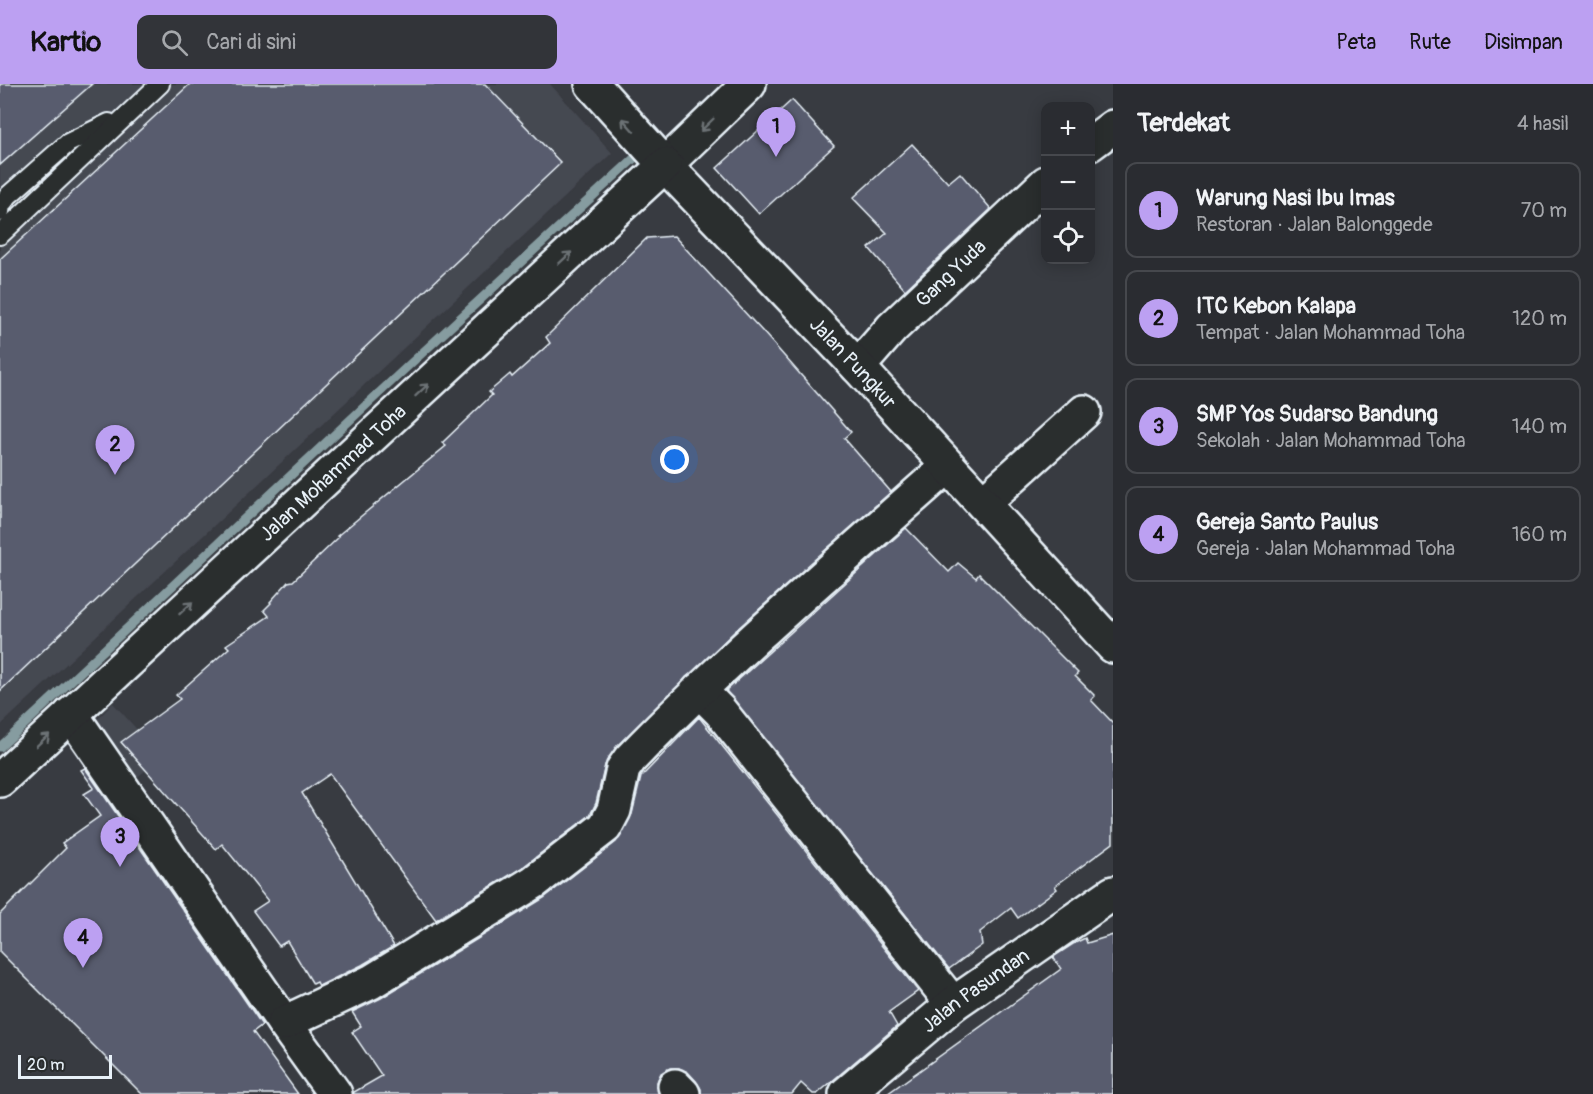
<!DOCTYPE html>
<html lang="id">
<meta charset="utf-8">
<style>
:root{--surface:#2a2c31;--page:#323439;--text:#f1f3f6;--muted:#a5a7ab;--line:#46484d;--accent:#bca0f2}
body{margin:0;font-family:Pangolin,sans-serif;background:var(--page);color:var(--text)}
.controls{position:absolute;right:18px;top:18px;display:grid;overflow:hidden;border-radius:12px;box-shadow:0 3px 15px #0003}
.controls button{width:54px;height:54px;display:grid;place-items:center;padding:0;border:0;border-bottom:2px solid var(--line);background:var(--surface);color:var(--text);font:30px sans-serif}
.scale{position:absolute;left:18px;bottom:15px;width:94px;box-sizing:border-box;padding-left:6px;border:3px solid #e8f1f8;border-top:0;font-size:16px;line-height:21px;white-space:nowrap;color:#e8f1f8;-webkit-text-stroke:4px #2a2d2e;paint-order:stroke}
.you{position:absolute;left:675px;top:376px;width:21px;height:21px;margin:-15px;border:4px solid #fff;border-radius:50%;background:#1a73e8;box-shadow:0 0 0 9px #1a73e833}
.badge{display:grid;place-items:center;width:39px;height:39px;border-radius:50%;background:var(--accent);color:#111;font-size:20px;font-weight:700}
.pin{position:absolute;translate:-50% -50px;filter:drop-shadow(0 2px 3px #0008)}
.pin::after{content:'';position:absolute;top:32px;width:21px;height:18px;background:inherit;clip-path:polygon(0 0,100% 0,50% 100%)}
.list{margin:0;padding:0;list-style:none}
h2{display:flex;justify-content:space-between;align-items:center;height:78px;margin:0;padding:0 24px;font-size:26px}
h2 small{font-size:20px;font-weight:400;color:var(--muted)}
.list li{display:grid;grid-template-columns:39px 1fr auto;gap:18px;align-items:center;box-sizing:border-box;height:96px;margin:0 12px 12px;padding:0 12px;border:2px solid var(--line);border-radius:12px}
.list b{display:block;font-size:22px;white-space:nowrap}
.list p{margin:0;font-size:20px;white-space:nowrap;color:var(--muted)}
.list em{font-size:20px;font-style:normal;color:var(--muted)}
.icon{flex:none;width:33px;height:33px;fill:none;stroke:currentColor;stroke-width:2;stroke-linecap:round;stroke-linejoin:round}
.map{position:relative;flex:none;width:1113px;height:1010px;overflow:hidden}
header{display:flex;align-items:center;gap:36px;box-sizing:border-box;height:84px;padding:0 30px;background:var(--accent);color:#111}
header strong{font-size:28px}
nav{display:flex;gap:33px;margin-inline-start:auto;font-size:21px}
.search{width:420px;height:54px;background:var(--page);display:flex;align-items:center;gap:15px;box-sizing:border-box;padding:0 21px;border-radius:12px;color:var(--muted);font-size:22px}
main{display:flex}
aside{flex:1;background:var(--surface)}
.map>svg:first-child{display:block}
.built{fill:#454851}
.lines{fill:none;stroke-linecap:round;stroke-linejoin:round}
.stream{stroke:#869ca0;stroke-width:9}
.building{fill:#595c6e;stroke:#e8f1f8;stroke-width:1.5}
.service-casing{stroke:#e8f1f8;stroke-width:22}
.minor-casing{stroke:#e8f1f8;stroke-width:38}
.tertiary-casing{stroke:#e8f1f8;stroke-width:38}
.secondary-casing{stroke:#e8f1f8;stroke-width:38}
.service{stroke:#2a2d2e;stroke-width:18}
.minor{stroke:#2a2d2e;stroke-width:33}
.tertiary{stroke:#2a2d2e;stroke-width:33}
.secondary{stroke:#2a2d2e;stroke-width:33}
.oneway{stroke:#6c7275}
.labels{text-anchor:middle;stroke-width:4.5;stroke-linejoin:round;paint-order:stroke}
.street-label{font-size:20px;fill:#e8f1f8;stroke:#2a2d2e}
</style>
<header>
<strong>Kartio</strong>
<div class="search"><svg class="icon" aria-label="search" viewBox="0 0 24 24"><circle cx="10" cy="10" r="6"/><path d="M15 15l6 6"/></svg>Cari di sini</div>
<nav><a>Peta</a><a>Rute</a><a>Disimpan</a></nav>
</header>
<main>
<div class="map">
<svg width="1113" height="1010" viewBox="0 0 1113 1010">
<rect width="100%" height="100%" fill="#383b41"/>
<filter id="ink" filterUnits="userSpaceOnUse"><feTurbulence type="fractalNoise" baseFrequency=".0167" numOctaves="2"/><feDisplacementMap in="SourceGraphic" scale="12" xChannelSelector="R" yChannelSelector="G"/><feConvolveMatrix kernelMatrix="1 2 1 2 8 2 1 2 1" color-interpolation-filters="sRGB"/></filter>
<g filter="url(#ink)">
<g class="built">
<polygon points="77,0 550,0 612,69 0,642 0,76"/>
<polygon points="113,619 162,673 130,699 89,644"/>
</g>
<g class="lines">
<polyline class="stream" points="0,663 409,281 642,67"/>
</g>
<g class="building">
<polygon points="0,0 92,0 0,81"/>
<polygon points="190,0 485,0 561,79 0,607 0,175"/>
<polygon points="792,16 834,62 759,130 717,84"/>
<polygon points="912,60 948,99 960,89 991,125 905,206 869,164 887,149 853,114"/>
<polygon points="674,152 763,248 851,348 844,354 891,408 734,548 617,662 605,681 596,719 590,731 523,783 436,836 330,690 302,709 394,862 362,881 319,902 317,898 313,900 287,857 279,862 253,827 268,817 222,760 216,765 121,658 180,615 176,611 229,564 226,561 269,532 264,526 271,519 270,518 288,498 293,497 339,453 337,452 446,362 442,359 492,311 489,308 510,290 512,293 550,259 546,253 647,154"/>
<polygon points="906,444 949,488 958,479 976,494 979,490 1078,589 1075,592 1095,612 1091,616 1113,639 1113,759 1055,802 1057,805 1018,834 1011,824 980,848 982,861 949,885 726,607"/>
<polygon points="699,633 918,907 889,928 897,942 817,1010 813,1010 801,999 792,1010 701,1010 701,1005 696,997 688,988 679,984 670,984 661,989 657,998 659,1010 353,1010 354,1008 382,992 352,948 361,942 352,928 381,914 544,814 616,758 632,730 641,693"/>
<polygon points="85,684 262,941 253,948 298,1010 142,1010 0,868 0,830 66,764 62,759 100,732 84,710 94,704 81,686"/>
<polygon points="1113,851 1113,1010 887,1010 1061,885 1053,873 1073,860 1085,854 1087,859"/>
</g>
<g class="lines">
<defs>
<g id="service">
<polyline points="0,128 1,121 9,111 68,59 109,39"/>
<polyline points="0,151 160,0"/>
</g>
<g id="minor">
<polyline points="1090,60 1113,43"/>
<path id="s1" d="M858,283l34,-39 154,-145"/>
<polyline points="983,419 1084,328"/>
<polyline points="699,606 720,627 953,920"/>
<polyline points="71,630 284,939 335,1010"/>
<path d="M284,939l87,-41 163,-100 71,-55 9,-17 9,-41 7,-10c101,-104 210,-197 318,-293"/>
<polyline points="675,1002 683,1010"/>
<path id="s2" d="M846,1010l107,-90 160,-111"/>
</g>
<polyline id="tertiary" points="665,81 749,0"/>
<g id="secondary">
<path id="s3" d="M592,0l73,81 193,202 255,279"/>
<path id="s4" d="M0,696l665,-615"/>
</g>
</defs>
<use href="#service" class="service-casing"/>
<use href="#minor" class="minor-casing"/>
<use href="#tertiary" class="tertiary-casing"/>
<use href="#secondary" class="secondary-casing"/>
<use href="#service" class="service"/>
<use href="#minor" class="minor"/>
<use href="#tertiary" class="tertiary"/>
<use href="#secondary" class="secondary"/>
</g>
<defs><path id="oneway-shaft" d="M-6 0H5M1.5-3L5.5 0L1.5 3" fill="none" stroke-width="1.6" stroke-linecap="round" stroke-linejoin="round" transform="scale(1.5)"/></defs>
<g class="oneway">
<use href="#oneway-shaft" transform="translate(628 41) rotate(-132)"/>
<use href="#oneway-shaft" transform="translate(707 41) rotate(136)"/>
<use href="#oneway-shaft" transform="translate(565 174) rotate(-43)"/>
<use href="#oneway-shaft" transform="translate(422 306) rotate(-43)"/>
<use href="#oneway-shaft" transform="translate(186 524) rotate(-43)"/>
<use href="#oneway-shaft" transform="translate(43 656) rotate(-43)"/>
</g>
</g>
<g class="labels">
<g class="street-label">
<text dy="7" stroke="none"><textPath href="#s1" startOffset="132">Gang Yuda</textPath></text>
<text dy="7" stroke="none"><textPath href="#s3" startOffset="382">Jalan Pungkur</textPath></text>
<text dy="7" stroke="none"><textPath href="#s4" startOffset="453">Jalan Mohammad Toha</textPath></text>
<text dy="7" stroke="none"><textPath href="#s2" startOffset="166">Jalan Pasundan</textPath></text>
</g>
</g>
</svg>
<div class="controls">
<button>+</button>
<button>−</button>
<button><svg class="icon" aria-label="locate" viewBox="0 0 24 24"><circle cx="12" cy="12" r="6"/><path d="M12 2v4M12 18v4M2 12h4M18 12h4"/></svg></button>
</div>
<div class="scale">20 m</div>
<div class="you"></div>
<div class="pin badge" style="left:776px;top:73px">1</div>
<div class="pin badge" style="left:115px;top:391px">2</div>
<div class="pin badge" style="left:120px;top:783px">3</div>
<div class="pin badge" style="left:83px;top:884px">4</div>
</div>
<aside>
<h2>Terdekat<small>4 hasil</small></h2>
<ul class="list">
<li><span class="badge">1</span><div><b>Warung Nasi Ibu Imas</b><p>Restoran · Jalan Balonggede</p></div><em>70 m</em></li>
<li><span class="badge">2</span><div><b>ITC Kebon Kalapa</b><p>Tempat · Jalan Mohammad Toha</p></div><em>120 m</em></li>
<li><span class="badge">3</span><div><b>SMP Yos Sudarso Bandung</b><p>Sekolah · Jalan Mohammad Toha</p></div><em>140 m</em></li>
<li><span class="badge">4</span><div><b>Gereja Santo Paulus</b><p>Gereja · Jalan Mohammad Toha</p></div><em>160 m</em></li>
</ul>
</aside>
</main>
